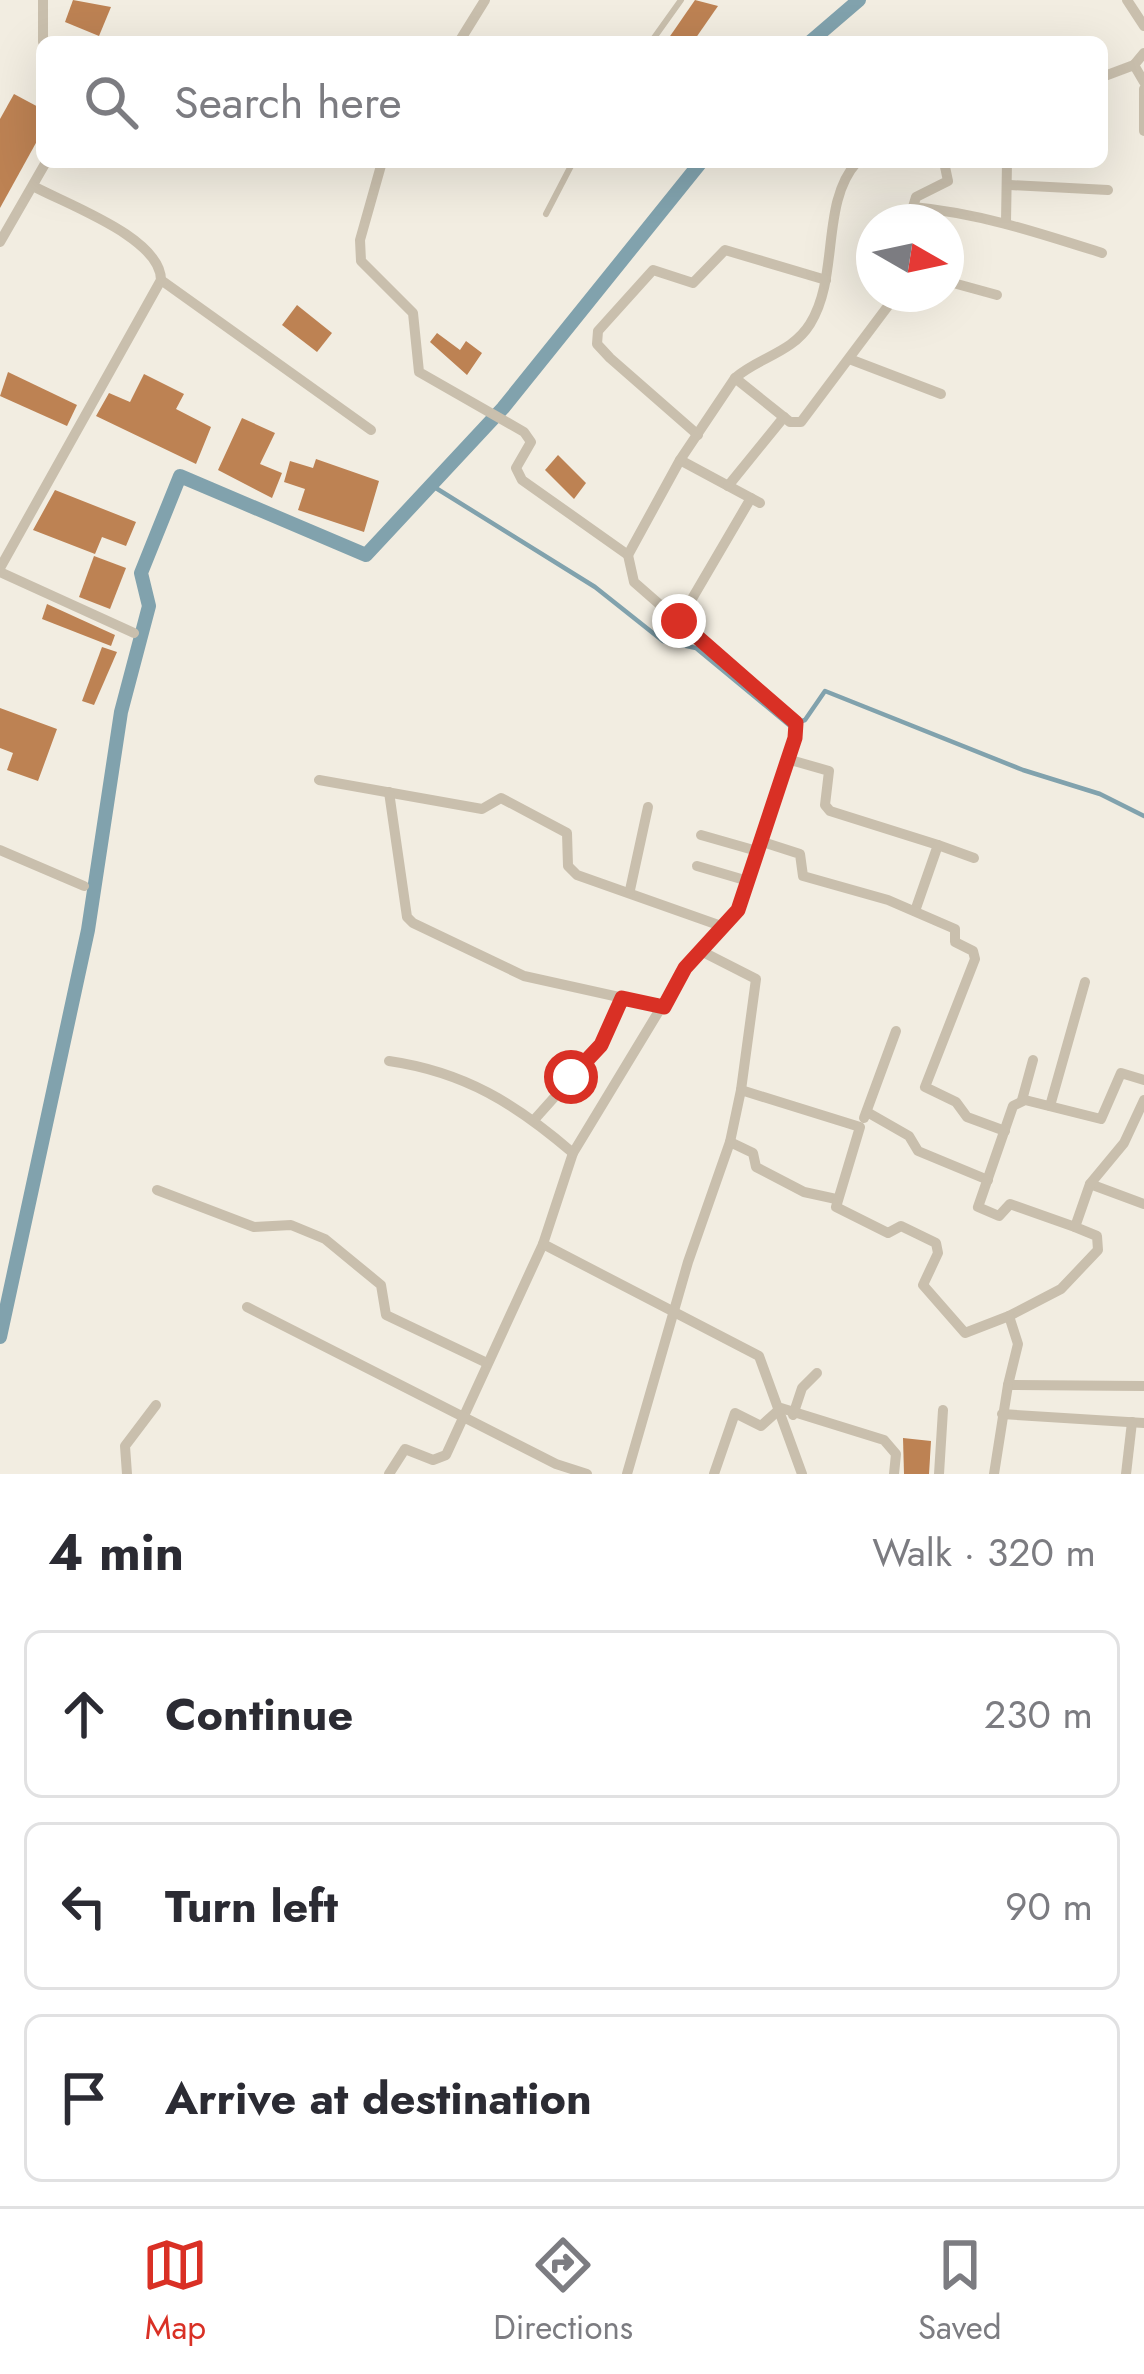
<!DOCTYPE html>
<meta charset="utf-8">
<style>
:root{--surface:#fff;--page:#f7f7f7;--text:#2b2b33;--muted:#7c7c81;--line:#e1e1e2;--accent:#d93025}
body{margin:0;font-family:Jost,sans-serif;background:var(--page);color:var(--text)}
.compass{position:absolute;left:856px;top:204px;width:108px;height:108px;border-radius:50%;background:var(--surface);box-shadow:0 12px 48px #0002;rotate:99deg}
.stop{position:absolute;width:36px;height:36px;margin:-27px;border:9px solid #d93025;border-radius:50%;background:#fff}
.stop.end{background:#d93025;border-color:#fff;box-shadow:0 3px 12px #0008}
.list{margin:0;padding:0;list-style:none}
h2{display:flex;justify-content:space-between;align-items:center;height:156px;margin:0;padding:0 48px;font-size:51px}
h2 small{font-size:39px;font-weight:400;color:var(--muted)}
.list li{display:grid;grid-template-columns:78px 1fr auto;gap:36px;align-items:center;box-sizing:border-box;height:168px;margin:0 24px 24px;padding:0 24px;border:3px solid var(--line);border-radius:18px}
.list b{display:block;font-size:45px;white-space:nowrap}
.list em{font-size:39px;font-style:normal;color:var(--muted)}
.icon{flex:none;width:66px;height:66px;fill:none;stroke:currentColor;stroke-width:2;stroke-linecap:round;stroke-linejoin:round}
.map{position:relative;flex:none;width:1144px;height:1474px;overflow:hidden}
.search{position:absolute;background:var(--surface);box-shadow:0 12px 48px #0002;left:36px;right:36px;top:36px;height:132px;display:flex;align-items:center;gap:30px;box-sizing:border-box;padding:0 42px;border-radius:18px;color:var(--muted);font-size:45px}
.sheet{height:732px;background:var(--surface)}
nav{display:flex;justify-content:space-around;align-items:center;box-sizing:border-box;height:168px;border-top:3px solid var(--line);background:var(--surface);font-size:33px;color:var(--muted)}
nav a{display:grid;justify-items:center;gap:6px}
nav .on{color:var(--accent)}
.map>svg:first-child{display:block}
.lines{fill:none;stroke-linecap:round;stroke-linejoin:round}
.stream{stroke:#81a2ad;stroke-width:4.5}
.canal{stroke:#81a2ad;stroke-width:14}
.building{fill:#bd8253}
.service{stroke:#c9bfad;stroke-width:6}
.minor{stroke:#c9bfad;stroke-width:10}
.route{stroke:#d93025;stroke-width:15}
</style>
<div class="map">
<svg width="1144" height="1474" viewBox="0 0 1144 1474">
<rect width="100%" height="100%" fill="#f2ede1"/>
<g class="lines">
<polyline class="stream" points="431,485 595,587 663,641 696,648 789,725 805,720 825,691 1023,770 1100,794 1144,816"/>
<g class="canal">
<polyline points="810,42 859,0"/>
<polyline points="0,1337 88,930 121,712 149,606 141,573 180,476 366,555 503,408 701,162"/>
</g>
</g>
<g class="building">
<polygon points="73,0 111,7 99,36 65,22"/>
<polygon points="695,0 718,6 693,42 666,42"/>
<polygon points="14,94 42,109 42,132 0,208 0,119"/>
<polygon points="297,305 332,333 317,352 282,325"/>
<polygon points="437,333 460,350 466,341 482,353 467,375 430,342"/>
<polygon points="8,372 77,405 67,426 0,396"/>
<polygon points="144,374 184,394 176,409 211,427 196,464 96,416 109,393 130,402"/>
<polygon points="242,418 275,433 260,464 282,473 272,498 218,470"/>
<polygon points="558,455 586,483 574,499 545,470"/>
<polygon points="316,459 379,481 364,532 298,510 305,489 284,482 290,461 313,468"/>
<polygon points="55,490 136,522 126,546 102,537 95,554 33,530"/>
<polygon points="94,556 126,568 110,609 79,597"/>
<polygon points="47,604 115,635 111,646 42,619"/>
<polygon points="102,647 117,652 94,705 82,701"/>
<polygon points="0,708 57,729 38,781 7,770 13,753 0,748"/>
<polygon points="903,1438 931,1441 929,1474 904,1474"/>
</g>
<g class="lines">
<g class="service">
<polyline points="651,42 681,0"/>
<polyline points="546,214 573,162"/>
</g>
<g class="minor">
<polyline points="1127,0 1144,26"/>
<polyline points="43,42 43,0"/>
<polyline points="459,42 485,0"/>
<polyline points="1144,53 1134,65 1144,82"/>
<polyline points="1102,77 1134,65"/>
<polyline points="1144,131 1144,89"/>
<polyline points="382,162 360,240 361,261 413,313 419,372 524,432 531,442 516,468 522,480 628,555 634,582 795,723 796,731 738,910 685,968 573,1153 543,1244 446,1455 433,1460 405,1449 389,1474"/>
<polyline points="1010,185 1108,190"/>
<polyline points="913,207 916,197 948,181 944,162"/>
<path d="M910,222l3,-15c66,6 126,26 189,46"/>
<polyline points="1006,222 1007,162"/>
<polyline points="0,242 46,162"/>
<polyline points="161,280 371,430"/>
<polyline points="946,281 997,295"/>
<polyline points="852,360 941,394"/>
<path d="M735,378c24,-21 57,-25 75,-54 30,-48 10,-121 47,-162"/>
<polyline points="698,435 610,358 597,344 598,331 653,270 693,283 725,250 826,280"/>
<polyline points="680,460 760,503"/>
<polyline points="728,486 784,417"/>
<polyline points="628,555 680,460 735,378 790,422 801,422 897,294"/>
<path d="M0,568l161,-288c0,-42 -93,-75 -128,-94"/>
<polyline points="0,572 134,633"/>
<polyline points="679,621 751,498"/>
<polyline points="787,759 829,771 825,805 830,811 938,845 915,911"/>
<polyline points="319,780 482,809 501,798 567,833 568,866 577,875 724,927"/>
<polyline points="389,792 407,917 413,923 524,976 664,1007"/>
<polyline points="701,835 757,851"/>
<polyline points="760,841 800,854 803,876 888,900 955,929 955,942 973,951 975,959 925,1087 956,1102 967,1117 1005,1131"/>
<polyline points="938,845 974,858"/>
<polyline points="0,850 84,886"/>
<polyline points="697,866 748,881"/>
<polyline points="630,890 648,807"/>
<polyline points="699,950 756,979 741,1090"/>
<path d="M389,1061c76,11 127,43 184,92"/>
<polyline points="1022,1100 1033,1060"/>
<polyline points="1050,1106 1085,982"/>
<polyline points="867,1112 909,1136 918,1151 988,1180"/>
<polyline points="864,1118 896,1031"/>
<polyline points="534,1120 601,1045 622,998"/>
<polyline points="730,1142 753,1153 756,1167 804,1192 836,1199"/>
<polyline points="1090,1184 1144,1204"/>
<polyline points="157,1190 254,1227 291,1225 325,1239 381,1285 386,1315 487,1363"/>
<polyline points="1075,1227 1010,1204 999,1216 978,1207 1013,1106 1025,1100 1101,1119 1121,1073 1144,1080"/>
<polyline points="543,1244 759,1356 802,1474"/>
<polyline points="247,1307 556,1464 587,1474"/>
<polyline points="1009,1316 1061,1289 1098,1250 1097,1236 1075,1227 1090,1184 1124,1143 1144,1100"/>
<polyline points="1002,1414 1144,1423"/>
<polyline points="793,1415 802,1388 817,1373"/>
<polyline points="127,1474 125,1446 156,1405"/>
<polyline points="627,1474 688,1262 730,1142 741,1090 860,1127 836,1207 888,1233 901,1226 936,1243 938,1253 923,1285 965,1333 1009,1316 1018,1344 1008,1385 1144,1386"/>
<polyline points="714,1474 735,1413 761,1426 781,1408 884,1440 896,1454 894,1474"/>
<polyline points="939,1474 943,1410"/>
<polyline points="994,1474 1008,1385"/>
<polyline points="1126,1474 1132,1422"/>
</g>
</g>
<g class="lines">
<polyline class="route" points="571,1077 601,1045 622,998 664,1007 685,968 738,910 795,738 796,723 679,621"/>
</g>
</svg>
<svg class="compass" viewBox="-18 -18 36 36"><path d="M0-13l5 13h-10z" fill="#e53935"/><path d="M0 13l5-13h-10z" fill="#7c7c81"/></svg>
<div class="stop" style="left:571px;top:1077px"></div>
<div class="stop end" style="left:679px;top:621px"></div>
<div class="search"><svg class="icon" aria-label="search" viewBox="0 0 24 24"><circle cx="10" cy="10" r="6"/><path d="M15 15l6 6"/></svg>Search here</div>
</div>
<section class="sheet">
<h2>4 min<small>Walk · 320 m</small></h2>
<ul class="list">
<li><svg class="icon" aria-label="ahead" viewBox="0 0 24 24"><path d="M12 20V5M6 11l6-6 6 6"/></svg><div><b>Continue</b></div><em>230 m</em></li>
<li><svg class="icon" aria-label="left" viewBox="0 0 24 24"><path d="M17 20v-9H6M10 6l-5 5 5 5"/></svg><div><b>Turn left</b></div><em>90 m</em></li>
<li><svg class="icon" aria-label="arrive" viewBox="0 0 24 24"><path d="M6 21V4h12l-3 4 3 4H6"/></svg><div><b>Arrive at destination</b></div></li>
</ul>
</section>
<nav>
<a class="on"><svg class="icon" aria-label="map" viewBox="0 0 24 24"><path d="M3 6l6-2 6 2 6-2v14l-6 2-6-2-6 2zM9 4v14M15 6v14"/></svg>Map</a>
<a><svg class="icon" aria-label="directions" viewBox="0 0 24 24"><path d="M12 3l9 9-9 9-9-9zM9 14v-3h6M13 9l2 2-2 2"/></svg>Directions</a>
<a><svg class="icon" aria-label="saved" viewBox="0 0 24 24"><path d="M7 4h10v16l-5-4-5 4z"/></svg>Saved</a>
</nav>
